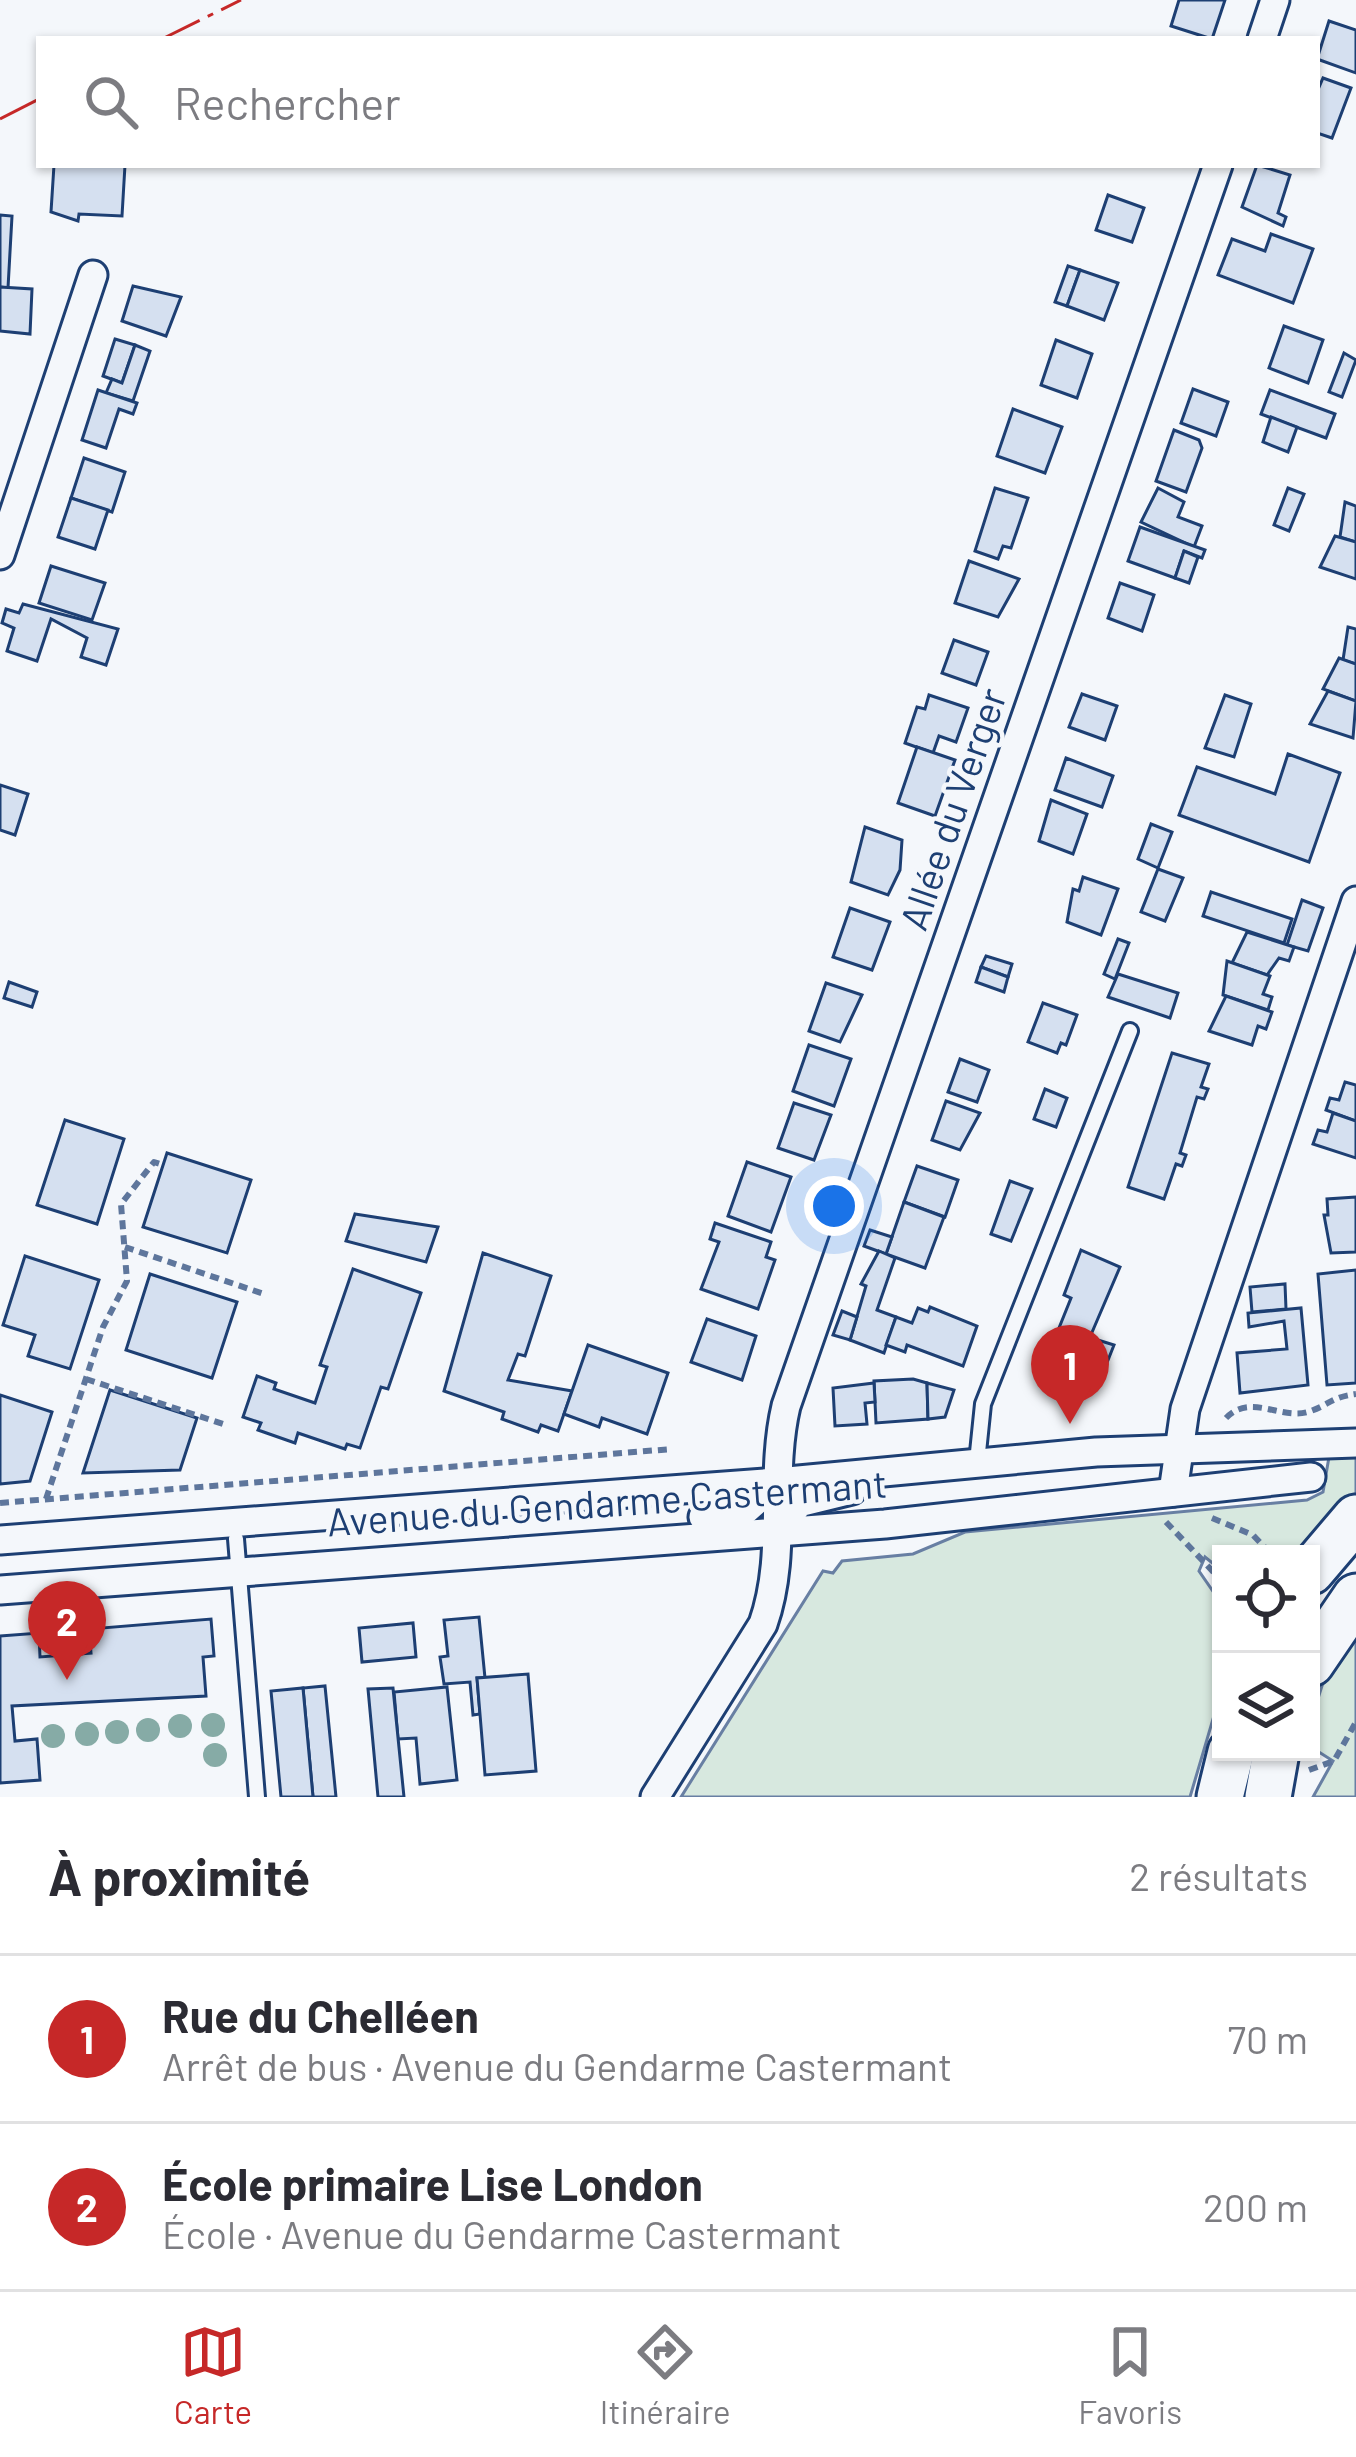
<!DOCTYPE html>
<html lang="fr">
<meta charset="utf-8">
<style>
:root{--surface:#fff;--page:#f7f7f7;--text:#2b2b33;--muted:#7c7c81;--line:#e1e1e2;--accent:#c62828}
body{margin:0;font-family:Barlow,sans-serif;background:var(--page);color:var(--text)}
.controls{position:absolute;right:36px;bottom:36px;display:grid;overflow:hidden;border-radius:0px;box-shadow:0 3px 9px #0004}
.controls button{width:108px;height:108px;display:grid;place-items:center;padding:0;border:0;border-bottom:3px solid var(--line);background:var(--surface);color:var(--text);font:60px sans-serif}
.you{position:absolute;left:834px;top:1206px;width:42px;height:42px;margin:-30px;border:9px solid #fff;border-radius:50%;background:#1a73e8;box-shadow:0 0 0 18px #1a73e833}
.badge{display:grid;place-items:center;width:78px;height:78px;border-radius:50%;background:var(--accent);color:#fff;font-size:39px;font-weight:700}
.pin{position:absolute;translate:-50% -99px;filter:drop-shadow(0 3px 6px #0008)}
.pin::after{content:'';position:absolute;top:63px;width:42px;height:36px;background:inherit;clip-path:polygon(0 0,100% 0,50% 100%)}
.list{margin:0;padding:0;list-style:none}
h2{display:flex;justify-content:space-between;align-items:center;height:156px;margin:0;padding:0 48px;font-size:51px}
h2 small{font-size:39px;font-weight:400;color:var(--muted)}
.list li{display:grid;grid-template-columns:78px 1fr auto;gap:36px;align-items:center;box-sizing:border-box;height:168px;padding:0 48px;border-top:3px solid var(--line)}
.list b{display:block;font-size:45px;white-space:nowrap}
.list p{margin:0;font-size:39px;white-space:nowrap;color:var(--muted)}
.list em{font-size:39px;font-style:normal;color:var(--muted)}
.icon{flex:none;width:66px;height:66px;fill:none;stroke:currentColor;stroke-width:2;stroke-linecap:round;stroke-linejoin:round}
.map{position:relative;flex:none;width:1356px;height:1797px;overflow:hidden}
.search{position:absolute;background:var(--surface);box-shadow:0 3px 9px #0004;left:36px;right:36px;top:36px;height:132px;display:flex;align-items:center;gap:30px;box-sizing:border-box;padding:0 42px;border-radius:0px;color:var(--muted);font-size:45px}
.sheet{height:492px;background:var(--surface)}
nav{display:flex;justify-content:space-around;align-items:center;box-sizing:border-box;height:168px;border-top:3px solid var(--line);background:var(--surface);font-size:33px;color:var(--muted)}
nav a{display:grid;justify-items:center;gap:6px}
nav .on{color:var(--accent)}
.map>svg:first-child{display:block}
.green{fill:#d7e8df;stroke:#687fa3;stroke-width:3}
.building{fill:#d5e0f0;stroke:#1d3f73;stroke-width:3}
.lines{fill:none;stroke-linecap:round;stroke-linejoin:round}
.lane-casing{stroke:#1d3f73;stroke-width:20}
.street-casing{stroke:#1d3f73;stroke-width:33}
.primary-casing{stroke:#1d3f73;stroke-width:51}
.path{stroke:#5e769c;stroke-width:6;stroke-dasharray:9 6;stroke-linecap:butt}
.lane{stroke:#f4f7fb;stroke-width:14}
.street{stroke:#f4f7fb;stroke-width:27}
.primary{stroke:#f4f7fb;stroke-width:45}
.power{stroke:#c62828;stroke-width:3;stroke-dasharray:42 9 6 9;stroke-linecap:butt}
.tree{fill:#86aba6}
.labels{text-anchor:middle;stroke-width:9;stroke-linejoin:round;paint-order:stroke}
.street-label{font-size:39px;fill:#1d3f73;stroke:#f4f7fb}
</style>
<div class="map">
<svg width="1356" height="1797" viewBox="0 0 1356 1797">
<rect width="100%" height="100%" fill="#f4f7fb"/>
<g class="green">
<polygon points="1356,1455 1356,1504 1306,1554 1221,1554 1221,1570 1205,1557 1199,1571 1221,1603 1221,1692 1190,1797 681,1797 823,1571 833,1573 842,1561 913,1554 965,1532 1307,1500 1323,1492 1329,1457"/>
<path d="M1356,1623v174h-43l20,-36 -22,-14c0,-46 19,-88 45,-124z"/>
</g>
<g class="building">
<polygon points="1179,0 1225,0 1212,39 1171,26"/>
<polygon points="1329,21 1356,30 1356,73 1317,59"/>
<polygon points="1323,78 1351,88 1332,138 1317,133 1317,92"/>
<polygon points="54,165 125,165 122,216 79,214 78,221 51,212"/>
<polygon points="1257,165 1290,175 1278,213 1286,217 1283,226 1242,207"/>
<polygon points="1108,195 1144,208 1132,242 1096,230"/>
<polygon points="0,215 12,216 8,288 0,287"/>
<polygon points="1271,234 1313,249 1293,303 1218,275 1232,239 1265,251"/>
<polygon points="1068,266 1080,270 1067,306 1055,302"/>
<polygon points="1080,270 1118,283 1104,320 1067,306"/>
<polygon points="133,286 181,297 166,336 122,321"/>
<polygon points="0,287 32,289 30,334 0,331"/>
<polygon points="1284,326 1323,340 1308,383 1269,368"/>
<polygon points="115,339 135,345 122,383 103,376"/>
<polygon points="1056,340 1092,354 1077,398 1041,385"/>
<polygon points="135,345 150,351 133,401 106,393 112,379 122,383"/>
<polygon points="1344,353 1356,360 1342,397 1329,392"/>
<polygon points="1193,389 1228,402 1216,436 1181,423"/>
<polygon points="98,390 137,403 133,414 119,409 106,448 82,440"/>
<polygon points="1270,390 1335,414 1326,438 1261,414"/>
<polygon points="1013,409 1062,427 1045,473 997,456"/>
<polygon points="1271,417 1297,427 1288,452 1263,442"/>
<polygon points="1174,430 1199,440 1202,448 1186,492 1156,481"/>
<polygon points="84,458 125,472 112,512 71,498"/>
<polygon points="995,488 1028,498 1011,548 1003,546 998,559 975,551"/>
<polygon points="1158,488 1184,502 1178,517 1202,526 1194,547 1141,522"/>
<polygon points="1288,488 1304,494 1289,531 1274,525"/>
<polygon points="71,498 108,510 95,549 58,537"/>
<polygon points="1345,502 1356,506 1356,542 1340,537"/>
<polygon points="1140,527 1205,550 1202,558 1184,551 1175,578 1128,561"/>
<polygon points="1335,536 1356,542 1356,579 1320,567"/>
<polygon points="1184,551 1198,557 1189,583 1175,578"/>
<polygon points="969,561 1019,579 998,617 955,603"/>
<polygon points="51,566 105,583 92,620 39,603"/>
<polygon points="1120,583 1154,595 1142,631 1108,618"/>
<polygon points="23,604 118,629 106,665 81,657 87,638 51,619 37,661 7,651 14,628 2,623 6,609 19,613"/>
<polygon points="1348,627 1356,629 1356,664 1343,660"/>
<polygon points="954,640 988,652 976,685 942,673"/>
<polygon points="1339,658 1356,664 1356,701 1323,689"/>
<polygon points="1328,691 1356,701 1353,738 1310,724"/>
<polygon points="1082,694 1117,706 1105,740 1069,727"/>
<polygon points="929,695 968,708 956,742 939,736 933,753 905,743 917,707 925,709"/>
<polygon points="1225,695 1251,704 1234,757 1205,748"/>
<polygon points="917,747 955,760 935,816 898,803"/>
<polygon points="1288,754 1340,773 1309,862 1179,815 1197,767 1275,794"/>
<polygon points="1066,758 1113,776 1102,807 1055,790"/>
<polygon points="0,785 28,794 15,835 0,830"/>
<polygon points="1051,800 1087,814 1073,854 1039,841"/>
<polygon points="1151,824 1172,832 1158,868 1138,859"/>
<polygon points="865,827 902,840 900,870 888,895 851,882"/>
<polygon points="1158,869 1183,878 1165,921 1141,912"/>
<polygon points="1083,877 1118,889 1101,935 1067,922 1073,889 1079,891"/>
<polygon points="1211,892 1292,919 1284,943 1203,916"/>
<polygon points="1302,900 1323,908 1308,951 1287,945"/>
<polygon points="850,908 890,922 872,970 833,957"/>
<polygon points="1247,932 1294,947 1289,961 1279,958 1267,975 1232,963"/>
<polygon points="1118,939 1129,943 1115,979 1104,974"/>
<polygon points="986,956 1012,964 1008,977 981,967"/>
<polygon points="1227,961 1270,976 1263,994 1272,997 1268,1010 1223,995"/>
<polygon points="981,967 1008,977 1004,992 976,982"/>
<polygon points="1118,974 1178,993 1170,1018 1108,997"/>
<polygon points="9,982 37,992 32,1007 4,998"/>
<polygon points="826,983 862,995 840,1042 809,1031"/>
<polygon points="1226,996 1272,1012 1266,1029 1258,1026 1252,1045 1209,1031"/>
<polygon points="1043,1003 1077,1015 1066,1045 1061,1043 1057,1053 1028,1042"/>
<polygon points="809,1045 851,1059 834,1106 793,1091"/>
<polygon points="1172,1053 1209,1064 1201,1087 1208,1089 1204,1099 1197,1097 1180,1153 1186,1155 1182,1166 1176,1164 1164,1199 1128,1187"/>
<polygon points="960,1059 989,1070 977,1102 948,1092"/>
<polygon points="1345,1082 1356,1085 1356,1121 1326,1110 1330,1098 1339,1100"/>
<polygon points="1045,1089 1067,1098 1056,1127 1034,1119"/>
<polygon points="946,1101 980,1113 960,1150 932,1140"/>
<polygon points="794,1103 831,1115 814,1160 778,1148"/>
<polygon points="1333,1113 1356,1121 1356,1158 1313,1144 1318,1130 1327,1132"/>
<polygon points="65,1120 124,1139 97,1224 37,1205"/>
<polygon points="167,1153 251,1180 227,1253 143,1227"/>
<polygon points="747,1162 791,1177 771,1232 728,1216"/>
<polygon points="917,1166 958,1180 945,1217 904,1202"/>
<polygon points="1010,1181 1032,1189 1011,1241 991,1234"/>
<polygon points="1356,1197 1356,1252 1331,1253 1324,1215 1328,1215 1327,1199"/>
<polygon points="904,1202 944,1217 925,1268 886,1254"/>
<polygon points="355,1214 438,1227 426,1262 346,1241"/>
<polygon points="715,1223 771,1242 766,1257 775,1260 758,1309 701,1289 719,1242 710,1239"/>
<polygon points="870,1230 892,1237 886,1254 864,1246"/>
<polygon points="1081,1250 1120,1267 1090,1337 1059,1328 1071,1298 1064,1295"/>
<polygon points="879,1251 895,1258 877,1310 896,1317 884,1353 850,1340 866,1286 861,1284"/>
<polygon points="483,1253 551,1276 525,1356 518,1354 508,1380 572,1391 558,1431 541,1425 538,1432 502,1419 504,1412 444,1391"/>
<polygon points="25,1256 99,1280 70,1369 28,1356 35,1335 3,1325"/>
<polygon points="353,1269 421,1293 388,1389 381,1387 360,1448 347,1444 345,1449 298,1433 295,1443 258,1430 261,1423 243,1417 257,1376 276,1383 274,1389 315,1403 327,1367 320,1365"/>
<polygon points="1356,1270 1356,1383 1327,1385 1318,1274"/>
<polygon points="150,1274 237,1302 212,1378 126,1350"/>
<polygon points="1285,1284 1286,1309 1252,1312 1250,1287"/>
<polygon points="930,1307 977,1326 963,1366 907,1345 905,1352 886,1345 896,1317 912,1323 918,1308 928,1312"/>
<polygon points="1301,1308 1308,1385 1240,1393 1237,1353 1287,1349 1284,1321 1249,1327 1248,1313"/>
<polygon points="842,1311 857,1317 850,1340 833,1335"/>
<polygon points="707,1319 756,1336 742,1380 691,1362"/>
<polygon points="1072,1332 1114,1345 1097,1388 1058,1375"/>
<polygon points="588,1345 668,1373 647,1434 602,1418 599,1427 564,1414"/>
<polygon points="913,1379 927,1383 928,1419 876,1423 874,1381"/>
<polygon points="874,1383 875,1402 865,1403 867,1424 835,1426 833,1388"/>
<polygon points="927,1383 954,1390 945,1417 928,1419"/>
<polygon points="110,1390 197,1418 180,1470 83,1473"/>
<polygon points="0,1395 52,1412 30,1481 0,1484"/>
<polygon points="479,1617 485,1678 477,1678 480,1714 473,1715 470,1682 444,1684 440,1657 448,1656 444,1620"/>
<polygon points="211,1619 214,1656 203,1657 206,1696 12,1706 15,1741 37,1739 40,1780 0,1783 0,1636 39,1633 40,1657 91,1653 89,1629"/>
<polygon points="413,1623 416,1657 362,1662 359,1628"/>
<polygon points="528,1674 536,1771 485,1775 477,1678"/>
<polygon points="325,1686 336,1797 313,1797 303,1688"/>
<polygon points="447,1687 457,1780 420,1784 416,1738 398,1739 394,1692"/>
<polygon points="303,1688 313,1797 281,1797 271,1691"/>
<polygon points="393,1688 404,1797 378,1797 368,1689"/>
</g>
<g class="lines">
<defs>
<g id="lane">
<polyline points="977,1462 983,1404 1130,1031"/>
<polyline points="236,1539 257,1797"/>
</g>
<g id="street">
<polyline points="1262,39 1275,0"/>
<polyline points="0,555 93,275"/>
<polyline points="1173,1492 1185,1409 1356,901"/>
<polyline points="703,1517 740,1515 777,1482"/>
<polyline points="777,1532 799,1503 852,1490"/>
<polyline points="0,1540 777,1482 1096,1452 1356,1443"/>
<polyline points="0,1590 885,1524 1311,1477"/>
<path d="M655,1797l108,-173c25,-70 6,-146 23,-218l432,-1241"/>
</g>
<g id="primary">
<polyline points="1311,1571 1356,1518"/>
<polyline points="1311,1663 1356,1597"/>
<polyline points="1220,1797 1231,1752"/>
<polyline points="1268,1797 1276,1752"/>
</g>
</defs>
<use href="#lane" class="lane-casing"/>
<use href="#street" class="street-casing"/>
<use href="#primary" class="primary-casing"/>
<g class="path">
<polyline points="125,1247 267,1295"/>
<polyline points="86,1379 223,1424"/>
<path d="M1226,1418c25,-26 57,4 85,-7 19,-7 21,-14 45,-17"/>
<polyline points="46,1499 103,1327 127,1281 121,1204 154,1162 163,1165"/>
<polyline points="0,1503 672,1449"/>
<polyline points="1212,1518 1253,1535 1271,1554"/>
<polyline points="1166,1522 1221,1580"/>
<polyline points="1216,1718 1221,1699"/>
<polyline points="1309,1770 1334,1761 1356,1722"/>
</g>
<use href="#lane" class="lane"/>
<use href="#street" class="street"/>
<use href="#primary" class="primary"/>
<g class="power">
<polyline points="162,39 241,0"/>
<polyline points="0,119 39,99"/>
</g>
</g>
<g class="tree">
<circle cx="213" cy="1725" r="12"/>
<circle cx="180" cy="1726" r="12"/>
<circle cx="148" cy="1730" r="12"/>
<circle cx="117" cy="1732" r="12"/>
<circle cx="87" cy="1734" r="12"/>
<circle cx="53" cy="1736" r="12"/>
<circle cx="215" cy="1755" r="12"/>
</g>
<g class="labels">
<g class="street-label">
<text transform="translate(953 809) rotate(-71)" y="14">Allée du Verger</text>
<text transform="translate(607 1503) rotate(-4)" y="14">Avenue du Gendarme Castermant</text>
</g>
</g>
</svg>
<div class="controls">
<button><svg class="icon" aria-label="locate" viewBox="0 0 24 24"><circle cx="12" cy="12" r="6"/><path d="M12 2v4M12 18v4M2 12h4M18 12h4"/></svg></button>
<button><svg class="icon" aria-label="layers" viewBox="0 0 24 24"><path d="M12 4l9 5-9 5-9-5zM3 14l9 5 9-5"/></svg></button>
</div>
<div class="you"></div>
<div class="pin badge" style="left:1070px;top:1424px">1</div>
<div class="pin badge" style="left:67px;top:1680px">2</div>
<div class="search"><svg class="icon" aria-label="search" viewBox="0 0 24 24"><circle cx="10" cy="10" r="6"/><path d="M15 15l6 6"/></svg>Rechercher</div>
</div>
<section class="sheet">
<h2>À proximité<small>2 résultats</small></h2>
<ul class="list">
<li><span class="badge">1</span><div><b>Rue du Chelléen</b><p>Arrêt de bus · Avenue du Gendarme Castermant</p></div><em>70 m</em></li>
<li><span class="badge">2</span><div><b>École primaire Lise London</b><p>École · Avenue du Gendarme Castermant</p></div><em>200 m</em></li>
</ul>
</section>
<nav>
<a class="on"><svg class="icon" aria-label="map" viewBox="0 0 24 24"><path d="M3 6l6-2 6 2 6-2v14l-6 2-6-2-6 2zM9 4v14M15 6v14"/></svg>Carte</a>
<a><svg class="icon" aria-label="directions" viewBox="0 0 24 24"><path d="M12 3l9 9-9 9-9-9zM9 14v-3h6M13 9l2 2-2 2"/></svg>Itinéraire</a>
<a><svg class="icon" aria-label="saved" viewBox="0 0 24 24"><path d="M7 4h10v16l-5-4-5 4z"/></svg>Favoris</a>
</nav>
